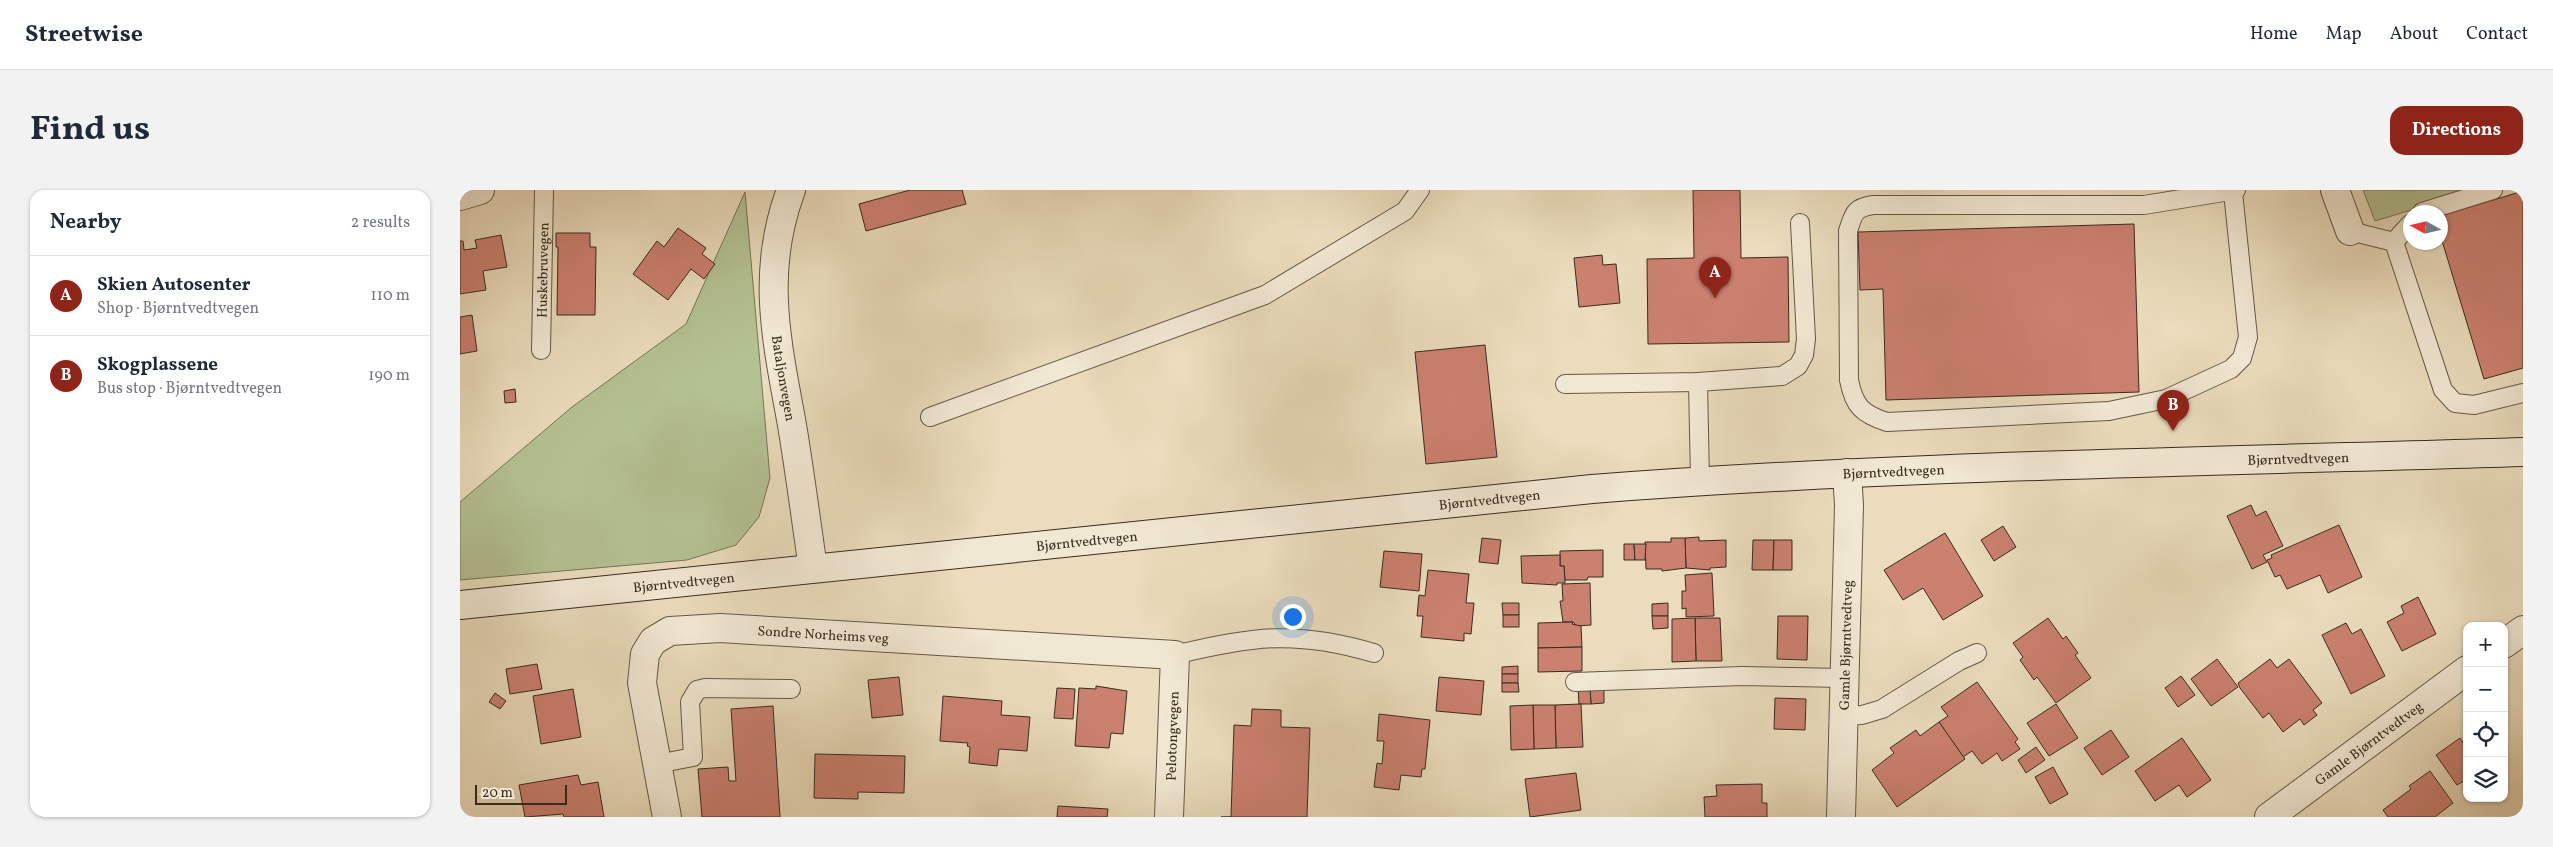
<!DOCTYPE html>
<meta charset="utf-8">
<style>
:root{--surface:#fff;--page:#f2f2f3;--text:#1f2937;--muted:#747a83;--line:#e0e1e3;--accent:#8f2418}
body{margin:0;font-family:Vollkorn,serif;background:var(--page);color:var(--text)}
.controls{position:absolute;right:15px;bottom:15px;display:grid;overflow:hidden;border-radius:10px;box-shadow:0 1px 4px #0004}
.controls button{width:45px;height:45px;display:grid;place-items:center;padding:0;border:0;border-bottom:1px solid var(--line);background:var(--surface);color:var(--text);font:25px sans-serif}
.compass{position:absolute;left:1943px;top:15px;width:45px;height:45px;border-radius:50%;background:var(--surface);box-shadow:0 1px 4px #0004;rotate:278deg}
.scale{position:absolute;left:15px;bottom:12px;width:92px;box-sizing:border-box;padding-left:5px;border:2px solid #392c1f;border-top:0;font-size:14px;line-height:18px;white-space:nowrap;color:#392c1f;-webkit-text-stroke:4px #f1e8d3;paint-order:stroke}
.you{position:absolute;left:832px;top:426px;width:18px;height:18px;margin:-12px;border:4px solid #fff;border-radius:50%;background:#1a73e8;box-shadow:0 0 0 8px #1a73e833}
.badge{display:grid;place-items:center;width:32px;height:32px;border-radius:50%;background:var(--accent);color:#fff;font-size:16px;font-weight:700}
.pin{position:absolute;translate:-50% -41px;filter:drop-shadow(0 1px 2px #0008)}
.pin::after{content:'';position:absolute;top:26px;width:18px;height:15px;background:inherit;clip-path:polygon(0 0,100% 0,50% 100%)}
.list{margin:0;padding:0;list-style:none}
h2{display:flex;justify-content:space-between;align-items:center;height:65px;margin:0;padding:0 20px;font-size:21px}
h2 small{font-size:16px;font-weight:400;color:var(--muted)}
.list li{display:grid;grid-template-columns:32px 1fr auto;gap:15px;align-items:center;box-sizing:border-box;height:80px;padding:0 20px;border-top:1px solid var(--line)}
.list b{display:block;font-size:19px;white-space:nowrap}
.list p{margin:0;font-size:16px;white-space:nowrap;color:var(--muted)}
.list em{font-size:16px;font-style:normal;color:var(--muted)}
.icon{flex:none;width:28px;height:28px;fill:none;stroke:currentColor;stroke-width:2;stroke-linecap:round;stroke-linejoin:round}
.map{position:relative;flex:none;width:2063px;height:627px;overflow:hidden;border-radius:15px}
header{display:flex;align-items:center;gap:30px;box-sizing:border-box;height:70px;padding:0 25px;background:var(--surface);border-bottom:1px solid var(--line)}
header strong{font-size:24px}
nav{display:flex;gap:28px;margin-inline-start:auto;font-size:18px}
.intro{display:flex;align-items:center;justify-content:space-between;box-sizing:border-box;height:120px;padding:0 30px}
h1{margin:0;font-size:35px}
.button{padding:12px 22px;border-radius:15px;background:var(--accent);color:#fff;font-size:18px;font-weight:700}
main{display:flex;gap:30px;padding:0 30px}
aside{flex:1;background:var(--surface);border-radius:15px;box-shadow:0 1px 4px #0004}
.map>svg:first-child{display:block}
.green{fill:#b4c193;stroke:#767659}
.building{fill:#cb8070;stroke:#392c1f}
.lines{fill:none;stroke-linecap:round;stroke-linejoin:round}
.service-casing{stroke:#655846;stroke-width:20}
.minor-casing{stroke:#655846;stroke-width:30}
.tertiary-casing{stroke:#655846;stroke-width:30}
.secondary-casing{stroke:#392c1f;stroke-width:30}
.service{stroke:#f1e8d3;stroke-width:18}
.minor{stroke:#f1e8d3;stroke-width:28}
.tertiary{stroke:#f1e8d3;stroke-width:28}
.secondary{stroke:#f1e8d3;stroke-width:28}
.labels{text-anchor:middle;stroke-width:4;stroke-linejoin:round;paint-order:stroke}
.street-label{font-size:14px;fill:#392c1f;stroke:#f1e8d3}
</style>
<header>
<strong>Streetwise</strong>
<nav><a>Home</a><a>Map</a><a>About</a><a>Contact</a></nav>
</header>
<div class="intro"><h1>Find us</h1><a class="button">Directions</a></div>
<main>
<aside>
<h2>Nearby<small>2 results</small></h2>
<ul class="list">
<li><span class="badge">A</span><div><b>Skien Autosenter</b><p>Shop · Bjørntvedtvegen</p></div><em>110 m</em></li>
<li><span class="badge">B</span><div><b>Skogplassene</b><p>Bus stop · Bjørntvedtvegen</p></div><em>190 m</em></li>
</ul>
</aside>
<div class="map">
<svg width="2063" height="627" viewBox="0 0 2063 627">
<rect width="100%" height="100%" fill="#eadcbc"/>
<filter id="stains"><feTurbulence type="fractalNoise" baseFrequency=".004" numOctaves="4"/><feColorMatrix values="0 0 0 0 .2 0 0 0 0 .09 0 0 0 0 .02 0 0 0 .5 -.17"/></filter>
<radialGradient id="worn" r=".72"><stop offset=".6" stop-color="#630" stop-opacity="0"/><stop offset="1" stop-color="#630" stop-opacity=".3"/></radialGradient>
<g class="green">
<polygon points="1903,0 2017,0 1915,31"/>
<polygon points="285,2 310,288 299,327 276,355 227,370 0,390 0,312 112,217 226,134"/>
</g>
<g class="building">
<polygon points="450,0 502,0 506,14 406,41 399,14"/>
<polygon points="1233,0 1280,0 1281,68 1328,67 1329,152 1188,154 1187,69 1234,68"/>
<polygon points="2063,1 2063,178 2024,189 1980,44 1980,26"/>
<polygon points="1674,34 1679,202 1426,210 1423,99 1400,100 1398,42"/>
<polygon points="218,38 246,58 242,64 255,74 244,89 231,79 208,110 173,84 197,51 204,57"/>
<polygon points="96,43 130,43 130,57 136,57 135,125 97,125 98,57 96,57"/>
<polygon points="41,45 47,77 23,81 26,100 0,104 0,51 3,51 4,60 17,58 15,50"/>
<polygon points="1142,65 1143,75 1156,74 1160,113 1119,117 1114,68"/>
<polygon points="12,125 17,161 0,164 0,127"/>
<polygon points="1025,155 1037,267 966,274 955,162"/>
<polygon points="55,199 56,212 45,213 44,201"/>
<polygon points="1791,315 1796,326 1806,321 1823,356 1803,365 1807,372 1792,379 1767,326"/>
<polygon points="1879,335 1902,387 1868,403 1860,385 1827,399 1820,385 1815,387 1807,370 1812,368 1811,365"/>
<polygon points="1543,336 1556,357 1534,371 1521,350"/>
<polygon points="1485,343 1523,406 1483,430 1463,398 1443,410 1424,380"/>
<polygon points="1239,347 1239,351 1266,350 1266,377 1250,378 1250,380 1226,378 1225,348"/>
<polygon points="1022,348 1041,350 1038,374 1019,372"/>
<polygon points="1211,348 1225,348 1226,378 1202,381 1202,379 1186,379 1185,352 1211,352"/>
<polygon points="1293,350 1314,350 1313,380 1292,380"/>
<polygon points="1314,350 1332,350 1332,380 1313,380"/>
<polygon points="1164,354 1174,354 1175,370 1164,370"/>
<polygon points="1174,354 1186,354 1185,370 1175,370"/>
<polygon points="1143,360 1143,387 1128,387 1127,390 1105,390 1104,376 1100,376 1100,361"/>
<polygon points="924,361 962,364 959,401 920,397"/>
<polygon points="1100,365 1100,376 1104,376 1105,393 1097,393 1097,395 1062,393 1061,366"/>
<polygon points="968,380 1009,384 1006,413 1014,413 1011,444 1004,443 1004,451 961,447 963,426 957,426 959,405 965,406"/>
<polygon points="1252,383 1254,426 1226,427 1226,418 1222,419 1222,401 1226,401 1225,385"/>
<polygon points="1130,393 1131,435 1117,436 1113,432 1103,432 1100,411 1103,411 1102,394"/>
<polygon points="1958,407 1976,444 1942,461 1927,432 1944,423 1941,416"/>
<polygon points="1042,413 1059,413 1059,425 1043,425"/>
<polygon points="1208,413 1208,426 1192,426 1192,414"/>
<rect x="1043" y="425" width="16" height="12"/>
<polygon points="1192,426 1208,426 1208,438 1193,439"/>
<polygon points="1318,426 1348,426 1347,470 1317,469"/>
<polygon points="1235,428 1260,428 1262,471 1236,471"/>
<polygon points="1235,428 1236,471 1212,472 1212,429"/>
<polygon points="1588,428 1603,449 1606,446 1618,463 1615,465 1631,488 1596,513 1577,487 1574,490 1560,470 1563,467 1553,453"/>
<polygon points="1113,432 1112,434 1121,436 1122,457 1078,458 1078,433"/>
<polygon points="1886,433 1892,444 1901,439 1925,486 1891,504 1862,445"/>
<polygon points="1122,457 1122,481 1078,482 1078,458"/>
<polygon points="1757,469 1778,497 1751,516 1731,489"/>
<polygon points="1810,469 1817,478 1829,469 1862,513 1853,520 1857,525 1844,535 1840,529 1823,542 1809,523 1803,528 1780,498 1778,493"/>
<polygon points="77,474 82,499 50,504 46,479"/>
<polygon points="1058,476 1058,484 1042,484 1042,477"/>
<rect x="1042" y="484" width="16" height="9"/>
<polygon points="1721,486 1735,505 1718,517 1705,498"/>
<polygon points="439,487 443,525 412,528 408,490"/>
<polygon points="979,487 1024,491 1021,525 976,521"/>
<polygon points="1517,492 1558,549 1555,552 1560,559 1542,571 1537,563 1522,574 1512,561 1503,567 1479,532 1488,526 1481,517"/>
<polygon points="1042,493 1058,493 1059,502 1042,502"/>
<polygon points="636,496 667,501 663,544 651,543 649,558 615,556 619,498 636,499"/>
<polygon points="1144,497 1144,513 1131,514 1130,498"/>
<polygon points="597,498 615,499 613,529 594,528"/>
<polygon points="1118,498 1130,498 1131,514 1119,514"/>
<polygon points="113,499 121,547 81,554 73,506"/>
<polygon points="35,503 46,511 40,519 29,512"/>
<polygon points="483,506 542,511 541,525 570,527 567,561 539,559 537,576 509,573 510,557 507,556 508,553 480,551"/>
<polygon points="1315,508 1346,509 1345,540 1314,539"/>
<polygon points="1121,514 1123,557 1096,558 1095,515"/>
<polygon points="1596,514 1618,548 1589,566 1567,533"/>
<polygon points="1073,515 1095,515 1096,558 1074,559"/>
<polygon points="1073,515 1074,559 1051,560 1050,516"/>
<polygon points="313,516 320,627 242,627 238,579 268,577 269,591 276,591 271,519"/>
<polygon points="792,519 821,520 821,537 850,538 847,627 761,627 771,627 774,535 791,536"/>
<polygon points="919,524 970,530 965,579 962,579 961,587 941,585 939,600 914,597 917,573 922,574 924,551 917,551"/>
<polygon points="1479,532 1505,569 1437,617 1412,580 1434,563 1430,558 1456,540 1460,546"/>
<polygon points="1651,540 1669,567 1642,585 1624,558"/>
<polygon points="1722,548 1751,590 1727,607 1719,595 1695,611 1675,581"/>
<polygon points="2000,548 2007,559 2007,589 1997,595 1976,565"/>
<polygon points="1576,557 1585,570 1566,583 1558,570"/>
<polygon points="355,564 445,566 444,603 398,602 398,609 354,608"/>
<polygon points="1593,577 1608,604 1590,614 1575,587"/>
<polygon points="1970,581 1993,613 1975,627 1928,627 1923,620 1951,599 1949,596"/>
<polygon points="1116,583 1121,620 1070,627 1065,589"/>
<polygon points="118,585 121,595 138,592 144,627 104,627 103,624 65,627 59,595"/>
<polygon points="1302,594 1302,613 1307,613 1307,627 1245,627 1244,607 1257,606 1256,595"/>
<polygon points="598,616 648,619 647,627 597,627"/>
</g>
<g class="lines">
<defs>
<g id="service">
<path d="M1773,2l15,145 -6,21 -11,11 -65,30 -57,12 -222,11c-25,-8 -33,-16 -38,-42l-1,-149c6,-18 6,-23 25,-26h271l92,-15"/>
<polyline points="1962,22 2033,0"/>
<polyline points="1890,41 1934,52 1983,200 1995,213 2014,215 2063,203"/>
<polyline points="1934,52 1950,34"/>
<path id="s1" d="M81,160l3,-160"/>
<polyline points="1238,192 1240,291"/>
<polyline points="1105,194 1238,192 1322,186 1338,176 1344,165 1346,149 1340,33"/>
<polyline points="470,227 805,105 945,21 960,0"/>
<path d="M715,465c77,-19 122,-25 199,-2"/>
<polyline points="1115,492 1281,486 1384,488"/>
<polyline points="1383,526 1402,525 1422,519 1499,471 1517,463"/>
<polyline points="197,574 233,567 230,512 237,500 245,498 331,499"/>
</g>
<g id="minor">
<polyline points="1875,0 1890,41"/>
<polyline points="0,6 20,0"/>
<polyline points="2044,454 2063,440"/>
<path id="s2" d="M207,627l-25,-134 3,-29 8,-13 17,-10 50,-3 455,27 -6,162"/>
<path id="s3" d="M1381,627l8,-312 -2,-32"/>
<path id="s4" d="M1809,627l198,-147"/>
</g>
<g id="tertiary">
<path id="s5" d="M331,0c-31,83 -14,152 1,235 8,48 14,96 21,143"/>
</g>
<g id="secondary">
<path id="s6" d="M0,415l1132,-116c310,-24 620,-27 931,-37"/>
</g>
</defs>
<use href="#service" class="service-casing"/>
<use href="#minor" class="minor-casing"/>
<use href="#tertiary" class="tertiary-casing"/>
<use href="#secondary" class="secondary-casing"/>
<use href="#service" class="service"/>
<use href="#minor" class="minor"/>
<use href="#tertiary" class="tertiary"/>
<use href="#secondary" class="secondary"/>
</g>
<g class="labels">
<g class="street-label">
<text dy="5" stroke="none"><textPath href="#s1" startOffset="80">Huskebruvegen</textPath></text>
<text dy="5" stroke="none"><textPath href="#s5" startOffset="191">Bataljonvegen</textPath></text>
<text dy="5" stroke="none"><textPath href="#s6" startOffset="1845">Bjørntvedtvegen</textPath></text>
<text dy="5" stroke="none"><textPath href="#s6" startOffset="1440">Bjørntvedtvegen</textPath></text>
<text dy="5" stroke="none"><textPath href="#s6" startOffset="1035">Bjørntvedtvegen</textPath></text>
<text dy="5" stroke="none"><textPath href="#s6" startOffset="630">Bjørntvedtvegen</textPath></text>
<text dy="5" stroke="none"><textPath href="#s6" startOffset="225">Bjørntvedtvegen</textPath></text>
<text dy="5" stroke="none"><textPath href="#s2" startOffset="354">Sondre Norheims veg</textPath></text>
<text dy="5" stroke="none"><textPath href="#s3" startOffset="172">Gamle Bjørntvedtveg</textPath></text>
<text transform="translate(712 546) rotate(-88)" y="5">Pelotongvegen</text>
<text dy="5" stroke="none"><textPath href="#s4" startOffset="124">Gamle Bjørntvedtveg</textPath></text>
</g>
</g>
<rect width="100%" height="100%" filter="url(#stains)"/>
<rect width="100%" height="100%" fill="url(#worn)"/>
</svg>
<div class="controls">
<button>+</button>
<button>−</button>
<button><svg class="icon" aria-label="locate" viewBox="0 0 24 24"><circle cx="12" cy="12" r="6"/><path d="M12 2v4M12 18v4M2 12h4M18 12h4"/></svg></button>
<button><svg class="icon" aria-label="layers" viewBox="0 0 24 24"><path d="M12 4l9 5-9 5-9-5zM3 14l9 5 9-5"/></svg></button>
</div>
<svg class="compass" viewBox="-18 -18 36 36"><path d="M0-13l5 13h-10z" fill="#e53935"/><path d="M0 13l5-13h-10z" fill="#747a83"/></svg>
<div class="scale">20 m</div>
<div class="you"></div>
<div class="pin badge" style="left:1255px;top:108px">A</div>
<div class="pin badge" style="left:1713px;top:241px">B</div>
</div>
</main>
